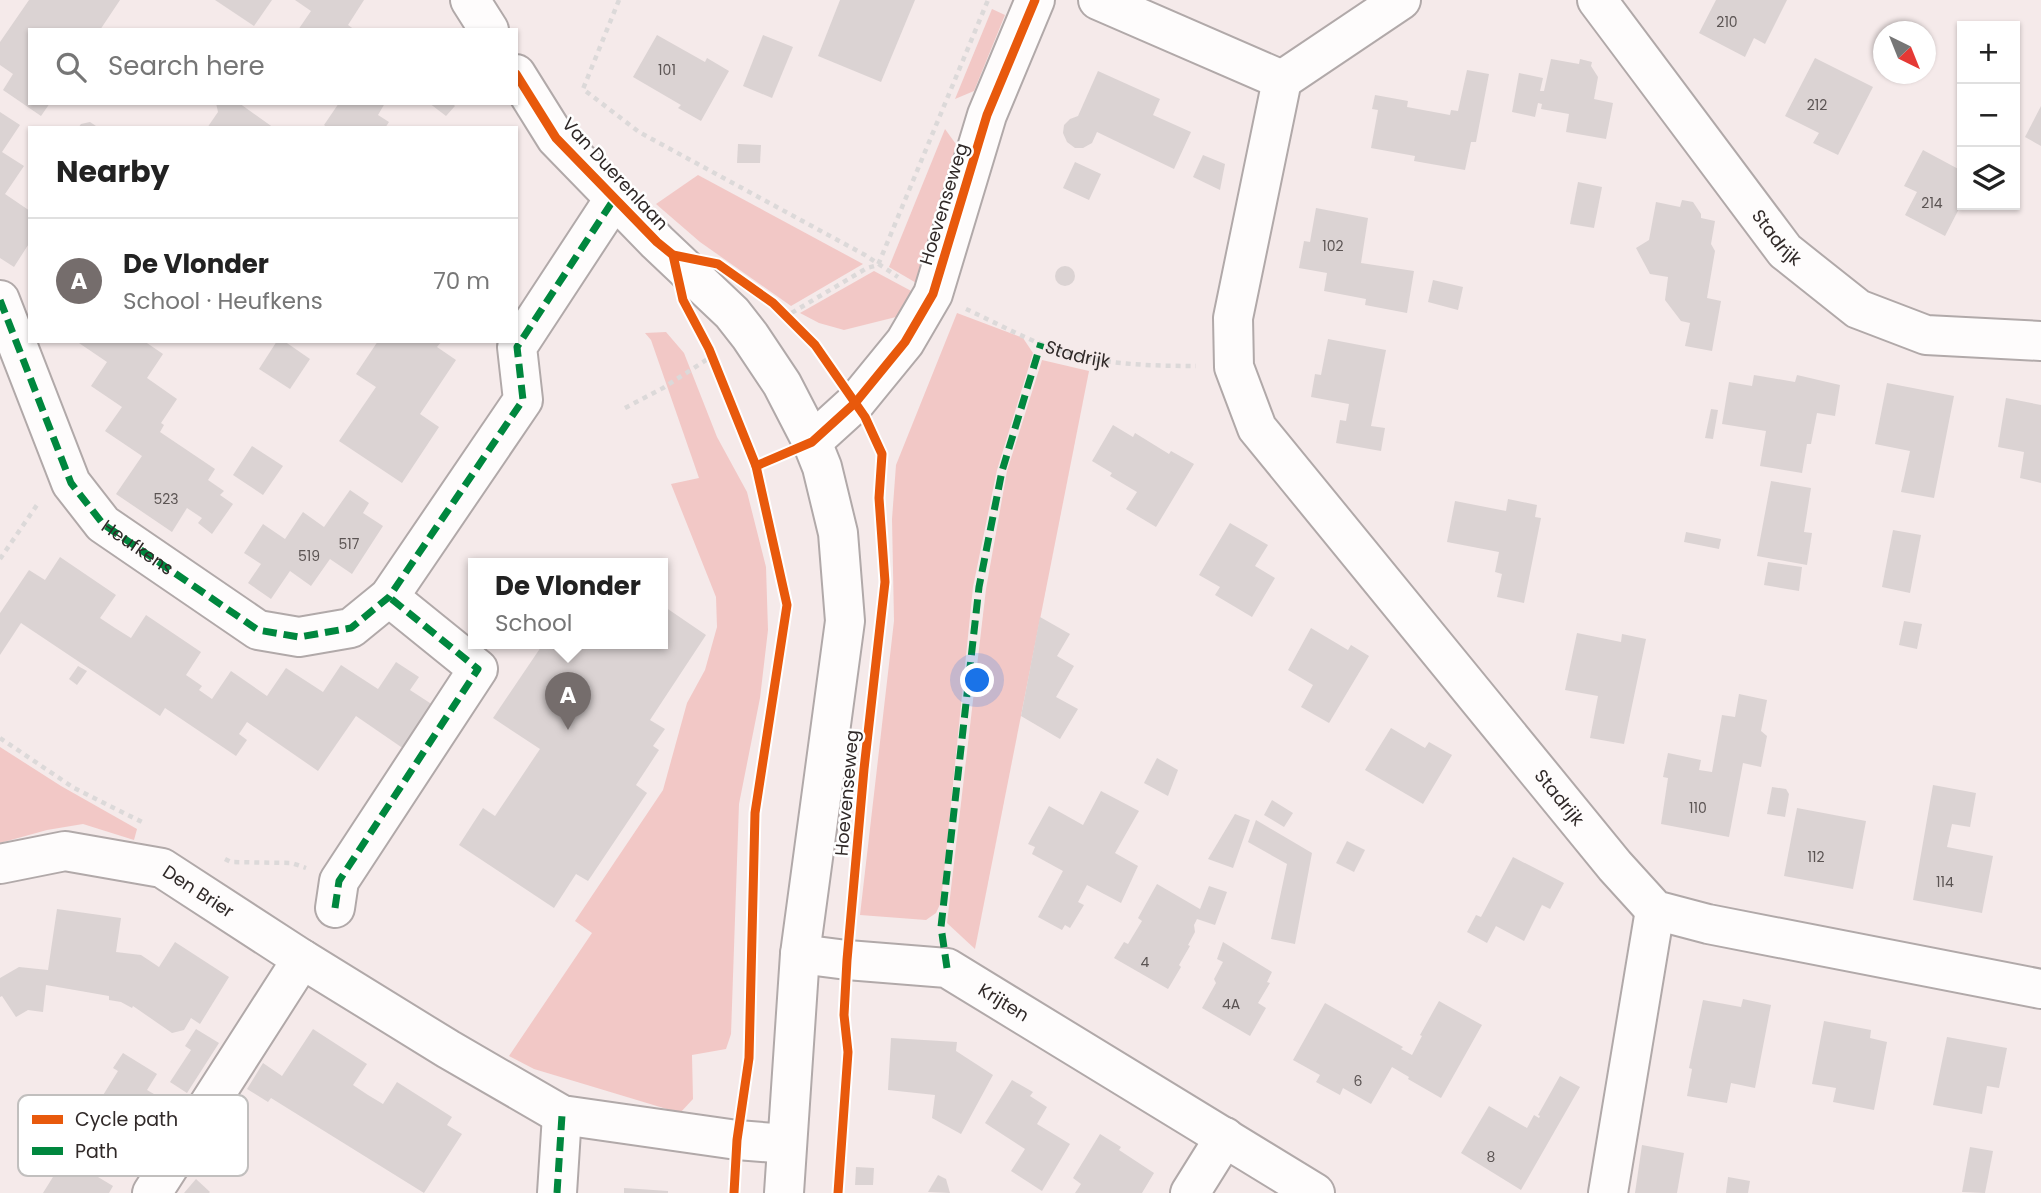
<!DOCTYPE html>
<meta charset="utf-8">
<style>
:root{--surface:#fff;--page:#f6f6f6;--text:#222;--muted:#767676;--line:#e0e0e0;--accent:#756d6c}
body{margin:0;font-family:Poppins,sans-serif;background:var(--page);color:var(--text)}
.controls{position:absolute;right:21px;top:21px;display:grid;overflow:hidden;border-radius:0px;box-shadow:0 2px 5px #0004}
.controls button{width:63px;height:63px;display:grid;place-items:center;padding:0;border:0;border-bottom:2px solid var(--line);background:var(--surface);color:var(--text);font:35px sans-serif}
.compass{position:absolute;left:1873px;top:21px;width:63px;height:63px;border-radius:50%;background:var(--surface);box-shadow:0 2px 5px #0004;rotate:137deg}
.you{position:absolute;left:978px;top:681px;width:24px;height:24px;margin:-18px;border:5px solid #fff;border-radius:50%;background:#1a73e8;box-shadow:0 0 0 10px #1a73e833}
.badge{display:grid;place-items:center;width:46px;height:46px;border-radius:50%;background:var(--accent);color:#fff;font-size:23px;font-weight:700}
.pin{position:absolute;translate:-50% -58px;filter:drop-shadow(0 2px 4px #0008)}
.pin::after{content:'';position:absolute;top:37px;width:24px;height:21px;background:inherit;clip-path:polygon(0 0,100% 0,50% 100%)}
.popup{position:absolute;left:468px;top:558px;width:200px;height:91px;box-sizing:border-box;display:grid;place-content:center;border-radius:0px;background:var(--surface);filter:drop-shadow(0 2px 5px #0005);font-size:23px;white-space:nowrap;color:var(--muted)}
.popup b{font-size:26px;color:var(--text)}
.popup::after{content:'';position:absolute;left:50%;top:100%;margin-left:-14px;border:14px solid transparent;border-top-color:var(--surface)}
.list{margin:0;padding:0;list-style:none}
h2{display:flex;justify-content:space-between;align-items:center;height:91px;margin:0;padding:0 28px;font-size:30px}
h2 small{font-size:23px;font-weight:400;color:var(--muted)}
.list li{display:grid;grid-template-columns:46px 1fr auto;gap:21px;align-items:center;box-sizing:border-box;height:126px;padding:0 28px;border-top:2px solid var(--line)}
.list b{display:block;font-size:26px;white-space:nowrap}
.list p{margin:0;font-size:23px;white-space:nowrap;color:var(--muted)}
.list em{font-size:23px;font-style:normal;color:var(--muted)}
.icon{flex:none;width:38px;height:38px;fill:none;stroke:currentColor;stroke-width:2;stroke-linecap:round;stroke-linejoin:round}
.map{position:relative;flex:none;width:2041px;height:1193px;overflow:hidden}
.search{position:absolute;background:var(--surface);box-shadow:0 2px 5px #0004;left:28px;top:28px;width:490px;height:77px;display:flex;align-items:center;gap:18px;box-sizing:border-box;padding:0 24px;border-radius:0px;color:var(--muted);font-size:26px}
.panel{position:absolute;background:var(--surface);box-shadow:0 2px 5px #0004;left:28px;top:126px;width:490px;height:217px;border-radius:0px}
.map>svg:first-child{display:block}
.green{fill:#f2c8c6}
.building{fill:#dbd3d3}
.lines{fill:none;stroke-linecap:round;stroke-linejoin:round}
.minor-casing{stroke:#b1a9a9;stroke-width:42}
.path{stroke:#dcd9d9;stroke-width:4.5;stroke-dasharray:5 5;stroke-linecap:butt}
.minor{stroke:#fefcfc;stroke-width:38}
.quiet{stroke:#00873e;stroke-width:7;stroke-dasharray:14 7;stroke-linecap:butt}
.cycleway-casing{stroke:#fff;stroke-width:13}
.cycleway{stroke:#e8590c;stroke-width:9}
.labels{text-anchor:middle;stroke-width:5;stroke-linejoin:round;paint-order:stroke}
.number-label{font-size:14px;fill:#5b5453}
.street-label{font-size:18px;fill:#302928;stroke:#fff}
.key{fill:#fff;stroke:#c1bfbe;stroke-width:2}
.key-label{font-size:19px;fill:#302928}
</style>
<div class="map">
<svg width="2041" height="1193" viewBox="0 0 2041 1193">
<rect width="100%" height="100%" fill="#f5eaea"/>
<g class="green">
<polygon points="992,9 1005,15 974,91 955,99"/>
<polygon points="945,129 958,147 918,284 889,267"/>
<polygon points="698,175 863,264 791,306 700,242 656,204"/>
<polygon points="874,271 915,293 904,315 844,330 819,323 800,313"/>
<polygon points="957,313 1023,338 1033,353 997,470 973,587 941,902 936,913 926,920 860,915 894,621 892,519 896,465"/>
<polygon points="666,332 684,353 717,437 747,492 766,567 768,630 760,698 739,804 731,1034 726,1049 692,1055 693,1099 680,1113 534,1069 509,1056 592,933 575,921 663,790 687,703 705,670 717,627 716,597 671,484 699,478 651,340 645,333"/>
<polygon points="1042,360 1089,371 975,949 947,923 986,589 1007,471"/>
<polygon points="0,747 61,786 137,829 134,840 83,824 47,830 0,843"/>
</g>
<g class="building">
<polygon points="29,0 120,0 100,30 30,30 30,103 50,103 41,116 3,90 13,74 0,65 0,42"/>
<polygon points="215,0 272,0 254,26"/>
<polygon points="295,0 364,0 348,25 355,30 298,30 311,11"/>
<polygon points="840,0 915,0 881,82 818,56"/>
<polygon points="1716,0 1787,0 1765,44 1754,38 1745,57 1699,33"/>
<polygon points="657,35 705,62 707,58 729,71 701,121 678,108 681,105 633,77"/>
<polygon points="763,35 793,47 772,98 743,86"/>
<polygon points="1815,58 1873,87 1838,155 1813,143 1819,133 1785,116"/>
<polygon points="1551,59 1579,64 1580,59 1592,62 1591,66 1598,77 1594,99 1613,103 1606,139 1566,132 1569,114 1541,109 1542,104 1538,103 1535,117 1512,112 1519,73 1543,78 1540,91 1544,91"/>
<polygon points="1467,70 1489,74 1476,142 1471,142 1465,170 1414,161 1415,156 1371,148 1378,110 1372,109 1375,95 1408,101 1407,107 1450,115 1451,110 1458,111"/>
<polygon points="1098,71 1160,99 1153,115 1191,132 1174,169 1097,132 1092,143 1083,148 1075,148 1067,142 1063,133 1064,125 1070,119 1078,116"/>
<polygon points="216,103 239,103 274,128 207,128 218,112"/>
<polygon points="339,103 385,103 378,115 389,122 385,128 328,128 324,125"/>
<polygon points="429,103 452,103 455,106 446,116"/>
<polygon points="2041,106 2041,146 2025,137"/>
<polygon points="0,112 20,125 2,152 24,166 5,194 30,211 30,242 14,267 0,258"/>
<polygon points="90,122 99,128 78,128 81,124"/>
<polygon points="738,144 761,145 760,163 737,163"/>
<polygon points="1923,150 1962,171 1962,203 1945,236 1905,215 1917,192 1904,186"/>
<polygon points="1203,155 1225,164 1220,190 1193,177"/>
<polygon points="1075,162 1101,174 1089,200 1063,188"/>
<polygon points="1578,182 1602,187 1594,228 1570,224"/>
<polygon points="1682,200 1693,202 1701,214 1701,218 1715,221 1711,244 1715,251 1707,298 1721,301 1712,351 1685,346 1690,323 1681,321 1665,300 1668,277 1650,274 1636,248 1649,240 1656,202 1680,207"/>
<polygon points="1316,208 1368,218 1361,263 1414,271 1407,313 1365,305 1366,299 1324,291 1327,273 1299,268 1304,241 1310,242"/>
<circle cx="1065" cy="276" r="10"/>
<polygon points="1433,280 1463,287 1458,310 1428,302"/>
<polygon points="1328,339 1386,350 1371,426 1385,428 1381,451 1336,443 1340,420 1346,421 1349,404 1311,397 1315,374 1321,375"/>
<polygon points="76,341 144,341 163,354 147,378 177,399 161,423 164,425 160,432 215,469 208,480 224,491 220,495 233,504 212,534 198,523 202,518 187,508 172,532 116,494 142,456 105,431 122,407 91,386 107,362"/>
<polygon points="277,341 284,341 310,359 290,389 259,369"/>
<polygon points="378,341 442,341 437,347 456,360 420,414 439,427 402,483 339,441 376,387 356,374"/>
<polygon points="1754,375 1795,382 1797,375 1840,385 1835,416 1817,413 1811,444 1807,444 1802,473 1760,466 1766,431 1722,424 1729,382 1752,386"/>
<polygon points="1887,383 1954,396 1934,498 1901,492 1910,451 1875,444"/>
<polygon points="2006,398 2041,405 2041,483 2020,478 2024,452 1998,447"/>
<polygon points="1711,409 1718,410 1713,439 1705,438"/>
<polygon points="1113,425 1133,437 1135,433 1169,454 1171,451 1194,464 1156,527 1126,509 1137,492 1110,476 1112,473 1092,461"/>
<polygon points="252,446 283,466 263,495 233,475"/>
<polygon points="1771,481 1811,488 1804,532 1812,533 1807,565 1757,556"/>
<polygon points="350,490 369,503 363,513 383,526 352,574 330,559 311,586 290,571 271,599 248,583 261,564 244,553 263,524 285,539 303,512 324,527"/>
<polygon points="1508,499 1537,505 1535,517 1541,518 1524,603 1497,597 1502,574 1495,572 1499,552 1447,542 1455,501 1506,511"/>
<polygon points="1230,523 1268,545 1255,566 1275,578 1252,617 1215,595 1220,587 1199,575"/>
<polygon points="1893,530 1921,535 1910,593 1882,587"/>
<polygon points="1686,532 1721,539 1719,549 1684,542"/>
<polygon points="60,557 116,595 100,618 115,628 131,638 146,615 201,652 186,675 202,686 199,690 212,699 231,671 267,696 286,668 323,692 341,665 378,689 396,662 419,677 410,690 433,705 404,749 356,716 318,771 247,722 239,734 247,740 236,756 165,708 160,716 21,623 0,655 0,613 29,570 45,580"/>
<polygon points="1768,562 1802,567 1799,591 1764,585"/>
<polygon points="662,605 706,635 650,720 665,729 653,746 659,750 636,785 647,793 588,881 576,874 554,908 459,845 483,808 495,816 540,749 493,718 543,644 662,644"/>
<polygon points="1040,617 1070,634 1057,656 1074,666 1056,697 1078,709 1060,739 1021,716"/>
<polygon points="1904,621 1922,624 1917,649 1899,645"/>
<polygon points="1311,628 1348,650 1351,645 1369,656 1329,723 1301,707 1313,685 1288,670"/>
<polygon points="1577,633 1621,642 1622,634 1646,639 1624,744 1590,738 1598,696 1565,690"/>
<polygon points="78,666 87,671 77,685 69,679"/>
<polygon points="1739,694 1767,700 1761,731 1767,736 1761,767 1743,763 1729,837 1661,824 1668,778 1663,777 1668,753 1701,760 1699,770 1712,772 1722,715 1735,717"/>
<polygon points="1391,728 1425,748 1429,742 1452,755 1423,804 1365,770"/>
<polygon points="1157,758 1178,770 1168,796 1144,783"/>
<polygon points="1933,785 1976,793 1970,827 1952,824 1947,847 1993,856 1982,913 1913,900"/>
<polygon points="1772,787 1786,789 1789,794 1785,817 1767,814"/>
<polygon points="1101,791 1139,811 1115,853 1138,866 1121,903 1087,885 1078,902 1084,905 1070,928 1065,925 1062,930 1038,917 1063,871 1032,854 1035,847 1028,844 1049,806 1083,825"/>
<polygon points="1272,800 1293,813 1284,827 1264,815"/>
<polygon points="1797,808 1866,821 1853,889 1784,876"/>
<polygon points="1235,814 1250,820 1233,868 1208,859"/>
<polygon points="1256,820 1312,853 1295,944 1271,939 1287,864 1248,842"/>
<polygon points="1347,841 1365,850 1354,872 1336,863"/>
<polygon points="1513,857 1564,883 1550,909 1542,905 1524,941 1496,926 1487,943 1467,932 1476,915 1481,917"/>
<polygon points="1157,884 1200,909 1209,886 1227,892 1215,925 1197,919 1194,925 1195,932 1188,945 1190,946 1179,965 1181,967 1168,989 1114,958 1124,942 1128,944 1142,921 1138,918"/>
<polygon points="57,909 121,918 116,952 141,955 159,967 175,942 229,977 200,1024 191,1018 184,1030 172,1033 133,1006 132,1008 121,1002 109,1000 109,996 46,985 43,1012 28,1010 16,1017 2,996 0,997 0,978 19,967 48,970"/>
<polygon points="1223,942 1272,972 1267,982 1270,983 1258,1003 1266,1008 1250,1036 1202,1008 1216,983 1214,979 1223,962 1217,959"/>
<polygon points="1743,999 1771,1005 1755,1088 1731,1083 1727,1103 1687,1096 1692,1069 1689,1068 1703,1000 1741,1007"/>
<polygon points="1439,1001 1482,1025 1441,1098 1408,1079 1409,1077 1392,1067 1371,1104 1343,1088 1340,1095 1316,1082 1320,1075 1293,1060 1325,1003 1403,1047 1401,1049 1412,1055 1422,1036 1420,1035"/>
<polygon points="1824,1021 1871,1030 1870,1038 1887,1042 1874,1110 1833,1102 1836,1088 1812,1084"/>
<polygon points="196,1029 219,1043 187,1093 170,1082 191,1050 185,1046"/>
<polygon points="313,1029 367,1064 353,1085 368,1095 383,1104 397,1082 452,1117 447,1125 462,1134 424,1193 271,1098 268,1102 247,1089 263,1063 282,1076"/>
<polygon points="1947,1037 2007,1048 1999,1088 1987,1086 1982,1114 1933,1105"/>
<polygon points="891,1038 957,1042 956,1051 993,1075 961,1134 932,1118 935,1095 888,1090"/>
<polygon points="123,1053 157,1074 147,1090 166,1101 132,1156 113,1144 93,1174 113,1186 109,1193 43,1193 66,1156 60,1152 78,1123 84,1126 118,1071 113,1068"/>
<polygon points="1560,1076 1580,1087 1521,1190 1461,1153 1489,1106 1527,1128 1534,1115 1539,1118 1540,1116 1538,1115"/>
<polygon points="1012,1080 1033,1092 1030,1096 1047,1107 1037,1124 1070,1144 1042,1191 1011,1171 1025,1149 985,1123"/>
<polygon points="1100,1134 1121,1147 1119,1150 1154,1173 1142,1193 1075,1193 1081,1184 1073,1178"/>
<polygon points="1642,1145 1684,1153 1677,1193 1635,1193"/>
<polygon points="1970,1147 1993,1151 1985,1193 1962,1192"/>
<polygon points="856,1167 874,1168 873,1185 855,1185"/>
<polygon points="938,1175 946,1179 950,1193 928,1192"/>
<polygon points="1728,1177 1750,1181 1748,1193 1726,1193"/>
<polygon points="196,1179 210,1192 209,1193 184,1193"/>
<polygon points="624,1188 668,1191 668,1193 624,1193"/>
</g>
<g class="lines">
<defs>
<g id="minor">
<polyline points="470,0 489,30"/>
<polyline points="1098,0 1282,80"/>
<path id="s2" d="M1401,0l-119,80 -49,238 1,49 23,61 358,438 40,44 53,14 333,65"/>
<path id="s3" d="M1597,0l188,251 73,58 68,26 115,6"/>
<polyline points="516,74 556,138 657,242 732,313 750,336 782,384 812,442 822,467 838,533 845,621 800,954 784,1193"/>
<polyline points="0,300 71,483 103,524 258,630 299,637 351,628 389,597 523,400 517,347 614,199"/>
<polyline points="812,442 856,402 905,342 933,294 987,115 1035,0"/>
<path id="s4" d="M0,864l65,-13 97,17 140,91 146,90 114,66 175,25 50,4"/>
<polyline points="335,908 339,881 478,669 389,597"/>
<path id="s5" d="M800,954l47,6 100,8 368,225"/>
<polyline points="152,1193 302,959"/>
<polyline points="557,1193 562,1115"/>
<polyline points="1190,1193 1225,1137"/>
<polyline points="1608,1193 1655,910"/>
</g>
</defs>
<use href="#minor" class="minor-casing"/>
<g class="path">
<polyline points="619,0 583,89 639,132 865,255 898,277"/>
<path id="s1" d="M966,309c39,18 79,41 121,49 36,7 72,8 109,8"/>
<polyline points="783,318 867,268 878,265 988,0"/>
<polyline points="625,408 663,388 717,353"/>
<polyline points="0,559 39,502"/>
<polyline points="0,738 74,788 144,823"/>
<polyline points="225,859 231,862 292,863 306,868"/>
</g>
<use href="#minor" class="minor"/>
<g class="quiet">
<path id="s6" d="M0,300l71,183 32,41 155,106 41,7 52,-9 38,-31 134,-197 -6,-53 97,-148"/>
<polyline points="335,908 339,881 478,669 389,597"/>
<polyline points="947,968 941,927 979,587 1002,471 1041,343"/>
<polyline points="557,1193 562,1115"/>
</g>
<defs>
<g id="cycleway">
<polyline points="516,74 556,138 657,242 673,255 718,264 773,303 815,345 865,417 882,454 879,498 885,582 864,769 847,960 844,1015 848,1052 838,1193"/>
<polyline points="673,255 683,300 709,349 756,466 787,605 755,813 749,1058 737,1140 734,1193"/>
<polyline points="756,466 812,442 856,402 905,342 933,294 987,115 1035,0"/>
</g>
</defs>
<use href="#cycleway" class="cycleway-casing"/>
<use href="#cycleway" class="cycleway"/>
</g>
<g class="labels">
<g class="number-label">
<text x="1727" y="27">210</text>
<text x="667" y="75">101</text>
<text x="1817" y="110">212</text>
<text x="1932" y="208">214</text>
<text x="1333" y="251">102</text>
<text x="166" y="504">523</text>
<text x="349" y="549">517</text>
<text x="309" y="561">519</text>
<text x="1698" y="813">110</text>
<text x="1816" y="862">112</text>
<text x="1945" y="887">114</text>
<text x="1145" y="967">4</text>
<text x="1231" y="1009">4A</text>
<text x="1358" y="1086">6</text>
<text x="1491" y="1162">8</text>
</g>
<g class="street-label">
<text transform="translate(615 174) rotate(47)" y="6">Van Duerenlaan</text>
<text transform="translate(944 204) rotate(-73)" y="6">Hoevenseweg</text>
<text dy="6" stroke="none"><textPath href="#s3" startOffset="298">Stadrijk</textPath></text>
<text dy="6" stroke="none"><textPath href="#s1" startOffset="121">Stadrijk</textPath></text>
<text dy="6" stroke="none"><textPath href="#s6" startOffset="290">Heufkens</textPath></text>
<text transform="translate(847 793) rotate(-85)" y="6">Hoevenseweg</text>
<text dy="6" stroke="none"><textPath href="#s2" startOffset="978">Stadrijk</textPath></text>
<text dy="6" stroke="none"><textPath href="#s4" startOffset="208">Den Brier</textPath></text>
<text dy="6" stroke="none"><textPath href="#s5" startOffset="214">Krijten</textPath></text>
</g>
</g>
<rect x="18" y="1095" width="230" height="81" rx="10" class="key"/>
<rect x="32" y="1115" width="31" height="9" fill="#e8590c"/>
<rect x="32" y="1147" width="31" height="8" fill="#00873e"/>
<g class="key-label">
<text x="75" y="1126">Cycle path</text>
<text x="75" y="1158">Path</text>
</g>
</svg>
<div class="controls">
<button>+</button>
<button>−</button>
<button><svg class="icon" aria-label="layers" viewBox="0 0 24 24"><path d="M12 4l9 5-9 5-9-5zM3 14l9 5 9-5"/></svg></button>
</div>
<svg class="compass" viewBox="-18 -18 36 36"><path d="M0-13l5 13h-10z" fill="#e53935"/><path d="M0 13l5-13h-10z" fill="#767676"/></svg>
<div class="you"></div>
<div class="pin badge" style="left:568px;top:730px">A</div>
<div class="popup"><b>De Vlonder</b>School</div>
<div class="search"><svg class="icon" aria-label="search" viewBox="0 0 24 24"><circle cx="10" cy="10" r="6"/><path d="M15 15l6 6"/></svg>Search here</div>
<section class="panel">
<h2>Nearby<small></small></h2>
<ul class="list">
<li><span class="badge">A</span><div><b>De Vlonder</b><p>School · Heufkens</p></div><em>70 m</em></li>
</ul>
</section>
</div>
